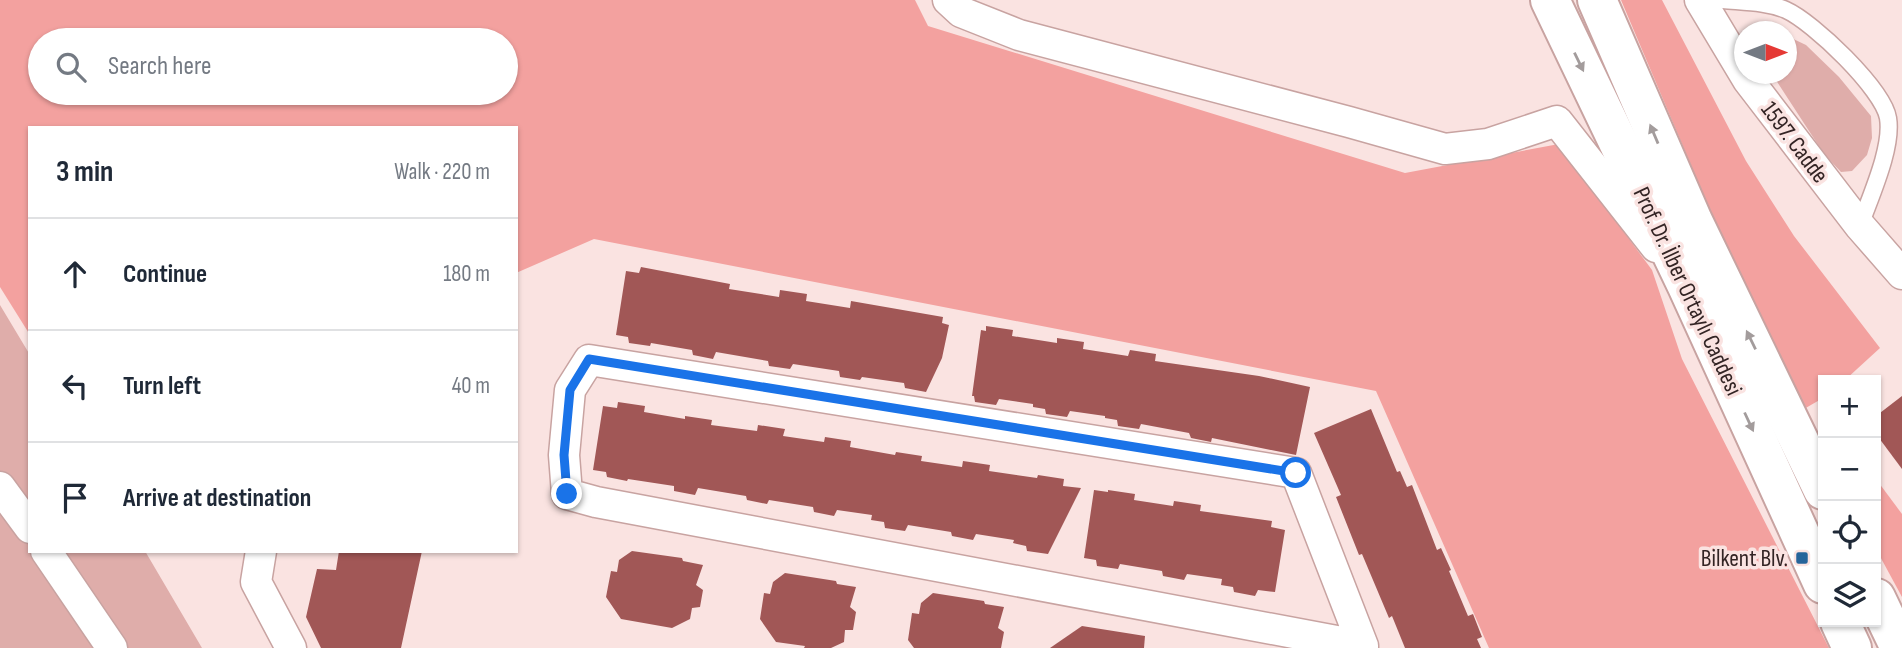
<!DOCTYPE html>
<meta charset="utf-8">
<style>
:root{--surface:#fff;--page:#f2f2f3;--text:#1f2937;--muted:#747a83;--line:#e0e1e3}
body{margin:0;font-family:"Sofia Sans Condensed",sans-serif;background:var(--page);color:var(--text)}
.controls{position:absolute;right:21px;bottom:21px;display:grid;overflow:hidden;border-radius:0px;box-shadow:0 2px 5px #0004}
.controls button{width:63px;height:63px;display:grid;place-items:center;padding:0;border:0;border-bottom:2px solid var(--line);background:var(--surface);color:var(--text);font:35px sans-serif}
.compass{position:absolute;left:1734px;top:21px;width:63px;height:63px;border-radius:50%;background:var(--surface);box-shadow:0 2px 5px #0004;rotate:90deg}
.stop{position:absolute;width:21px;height:21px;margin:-16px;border:5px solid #1a73e8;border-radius:50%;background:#fff}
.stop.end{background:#1a73e8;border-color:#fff;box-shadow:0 2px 7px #0008}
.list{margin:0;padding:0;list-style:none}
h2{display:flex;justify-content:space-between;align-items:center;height:91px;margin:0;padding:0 28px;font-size:30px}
h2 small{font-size:23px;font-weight:400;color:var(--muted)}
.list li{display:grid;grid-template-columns:46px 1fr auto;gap:21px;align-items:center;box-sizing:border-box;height:112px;padding:0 28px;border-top:2px solid var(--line)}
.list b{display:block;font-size:26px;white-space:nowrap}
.list em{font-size:23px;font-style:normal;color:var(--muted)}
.icon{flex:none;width:38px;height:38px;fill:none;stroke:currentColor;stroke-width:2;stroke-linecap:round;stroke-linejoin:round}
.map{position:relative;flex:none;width:1902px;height:648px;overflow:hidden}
.search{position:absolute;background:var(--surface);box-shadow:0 2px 5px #0004;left:28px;top:28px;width:490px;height:77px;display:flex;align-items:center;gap:18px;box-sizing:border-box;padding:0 24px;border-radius:38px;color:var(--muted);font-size:26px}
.panel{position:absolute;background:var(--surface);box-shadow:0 2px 5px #0004;left:28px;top:126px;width:490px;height:427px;border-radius:0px}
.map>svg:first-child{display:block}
.green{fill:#dfadaa}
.forest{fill:#f3a19f;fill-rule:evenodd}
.building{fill:#a15756}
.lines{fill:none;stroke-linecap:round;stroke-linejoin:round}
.service-casing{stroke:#c8a3a1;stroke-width:19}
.minor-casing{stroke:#c8a3a1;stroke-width:33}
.tertiary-casing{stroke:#c8a3a1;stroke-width:42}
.service{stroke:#fff;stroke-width:16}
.minor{stroke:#fff;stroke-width:30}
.tertiary{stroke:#fff;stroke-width:38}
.oneway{fill:#a39c9c}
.route{stroke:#1a73e8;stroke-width:9}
.poi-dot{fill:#26649a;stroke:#fae3e1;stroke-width:2.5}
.labels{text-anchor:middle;stroke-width:7;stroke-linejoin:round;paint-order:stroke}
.street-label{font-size:24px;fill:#332424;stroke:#fae3e1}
.poi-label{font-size:24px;fill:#332424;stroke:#fae3e1;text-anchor:end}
</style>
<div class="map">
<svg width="1902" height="648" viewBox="0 0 1902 648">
<rect width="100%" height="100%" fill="#fae3e1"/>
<g class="green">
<polygon points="1787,36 1806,45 1839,77 1871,116 1872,138 1867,155 1852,171 1841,172 1824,154 1772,74 1786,74"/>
<polygon points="0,305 30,355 30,551 145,551 202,648 0,648"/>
</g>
<g class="forest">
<path d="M0,0h915l13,26 477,147 154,-29 93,126 30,89 147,289h-340l-113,-257 -782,-152 -78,34v-145h-486v207l-30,-48zM40,40h466v53h-466z"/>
<polygon points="1621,0 1662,0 1746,161 1794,236 1880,348 1845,380 1823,380 1823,398 1804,409 1715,222"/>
<polygon points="1876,479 1902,514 1902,597 1876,549"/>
</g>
<g class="building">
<polygon points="641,267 730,284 729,289 779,297 780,290 807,294 806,301 850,308 851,301 943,317 942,323 949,325 942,358 926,392 905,388 904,383 862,377 860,380 840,377 839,371 793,364 790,369 769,366 768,361 716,352 713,359 693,355 692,350 651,343 650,346 629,343 628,337 616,335 626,271 639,273"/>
<polygon points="986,326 1013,330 1012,336 1057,343 1057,338 1084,342 1083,349 1128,356 1130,350 1156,354 1155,361 1259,376 1310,387 1296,455 1212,438 1211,442 1191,438 1189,433 1141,424 1139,429 1118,426 1117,420 1105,418 1105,416 1070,411 1067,417 1046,414 1045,409 1033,407 1033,404 999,399 996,405 975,402 974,396 972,396 981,330 986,331"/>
<polygon points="1902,396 1902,469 1876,434 1876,416"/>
<polygon points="618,402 645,406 644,412 685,419 685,416 712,420 711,425 757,431 758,425 785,429 783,436 824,442 825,437 851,441 850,447 895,455 896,452 922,456 921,461 962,467 963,461 990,465 989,471 1037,478 1038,475 1064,479 1063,486 1081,488 1048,554 1027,551 1026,546 1013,543 1014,540 976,534 973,540 952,536 951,532 908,525 905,531 885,528 884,522 871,520 872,515 837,510 834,516 814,512 813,507 769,500 767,504 747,500 746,496 698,488 695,495 674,491 674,486 628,479 627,481 607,477 606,472 593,470 603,406 617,408"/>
<polygon points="1371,409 1397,472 1400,471 1407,487 1412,485 1437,550 1441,548 1451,570 1449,571 1468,616 1473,614 1482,637 1477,639 1481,648 1405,648 1392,616 1389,618 1362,554 1359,555 1336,497 1341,495 1314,433"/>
<polygon points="1094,490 1108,492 1108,490 1135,494 1134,500 1173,506 1174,501 1201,505 1200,511 1272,521 1271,527 1285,530 1275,592 1258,590 1255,596 1234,592 1233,587 1221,585 1222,579 1187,574 1184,580 1163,576 1162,571 1120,564 1118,569 1097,566 1096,560 1084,558"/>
<polygon points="339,551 422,551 401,648 321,648 306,617 317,569 336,570"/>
<polygon points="632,551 682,558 683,561 703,565 696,585 703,590 700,607 692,608 690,619 672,628 621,619 606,597 611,571 617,572 619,560"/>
<polygon points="785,573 836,581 837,584 856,587 850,607 856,612 853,630 845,630 844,642 831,648 804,648 805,646 776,642 760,619 764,593 770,594 773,582"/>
<polygon points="933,593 984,601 985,604 1004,607 998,628 1004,632 1001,648 914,648 908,640 912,613 919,614 921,603"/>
<polygon points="1082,626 1145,636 1144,648 1050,648"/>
</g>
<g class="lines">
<defs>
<path id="service" d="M1723,0c21,2 44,2 63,10 27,12 97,79 102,108 5,30 -18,79 -28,108"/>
<g id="minor">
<polyline points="948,0 961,12 1019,35 1349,122 1445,149 1488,144 1557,121 1656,247"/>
<polyline points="1700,0 1748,80 1860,226 1902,274"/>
<polyline points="0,487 30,528"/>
<polyline points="46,551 112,648"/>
<polyline points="261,551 256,582 291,648"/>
<polyline points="1363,646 596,502 567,494 564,455 570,390 589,360 1296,473 1363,646 1363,648"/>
</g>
<g id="tertiary">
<polyline points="1550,0 1687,286 1823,584"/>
<polyline points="1597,0 1693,221 1823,490"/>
<polyline points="1876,598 1900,648"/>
<polyline points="1840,622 1852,648"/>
</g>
</defs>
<use href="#service" class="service-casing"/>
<use href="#minor" class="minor-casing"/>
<use href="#tertiary" class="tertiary-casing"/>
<use href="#service" class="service"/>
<use href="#minor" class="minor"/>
<use href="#tertiary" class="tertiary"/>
</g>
<defs><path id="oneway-solid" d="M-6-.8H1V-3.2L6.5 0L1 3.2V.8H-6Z" transform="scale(1.75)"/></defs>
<g class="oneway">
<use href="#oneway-solid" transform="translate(1579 62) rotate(64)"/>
<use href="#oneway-solid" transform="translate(1654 134) rotate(-113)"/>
<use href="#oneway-solid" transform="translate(1751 340) rotate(-116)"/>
<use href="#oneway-solid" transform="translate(1749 422) rotate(65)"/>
</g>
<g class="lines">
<polyline class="route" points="567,494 564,455 570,390 589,359 1296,473"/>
</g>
<rect class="poi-dot" x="1795" y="551" width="14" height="14" rx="3.5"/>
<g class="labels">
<g class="street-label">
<text transform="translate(1795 142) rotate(53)" y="8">1597. Cadde</text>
<text transform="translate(1688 291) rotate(65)" y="8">Prof. Dr. İlber Ortaylı Caddesi</text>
</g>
<g class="poi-label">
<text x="1788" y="566">Bilkent Blv.</text>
</g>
</g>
</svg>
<div class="controls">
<button>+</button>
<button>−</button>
<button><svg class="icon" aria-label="locate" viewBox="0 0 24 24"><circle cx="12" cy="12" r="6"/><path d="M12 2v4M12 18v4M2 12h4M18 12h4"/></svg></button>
<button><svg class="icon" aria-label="layers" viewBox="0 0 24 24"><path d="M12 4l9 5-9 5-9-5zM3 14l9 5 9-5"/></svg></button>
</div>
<svg class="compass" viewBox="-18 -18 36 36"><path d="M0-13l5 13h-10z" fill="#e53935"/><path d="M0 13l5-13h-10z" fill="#747a83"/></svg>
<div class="stop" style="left:1296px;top:473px"></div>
<div class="stop end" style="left:567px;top:494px"></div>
<div class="search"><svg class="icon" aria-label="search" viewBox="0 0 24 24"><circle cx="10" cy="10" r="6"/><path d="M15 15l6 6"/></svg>Search here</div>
<section class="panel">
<h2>3 min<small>Walk · 220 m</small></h2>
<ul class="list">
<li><svg class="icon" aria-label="ahead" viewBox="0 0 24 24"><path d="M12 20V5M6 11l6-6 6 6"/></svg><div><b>Continue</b></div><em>180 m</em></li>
<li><svg class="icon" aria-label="left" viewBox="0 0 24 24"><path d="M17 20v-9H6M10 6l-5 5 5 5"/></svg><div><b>Turn left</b></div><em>40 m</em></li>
<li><svg class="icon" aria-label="arrive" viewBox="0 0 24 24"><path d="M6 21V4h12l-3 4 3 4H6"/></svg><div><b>Arrive at destination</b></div></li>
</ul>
</section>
</div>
